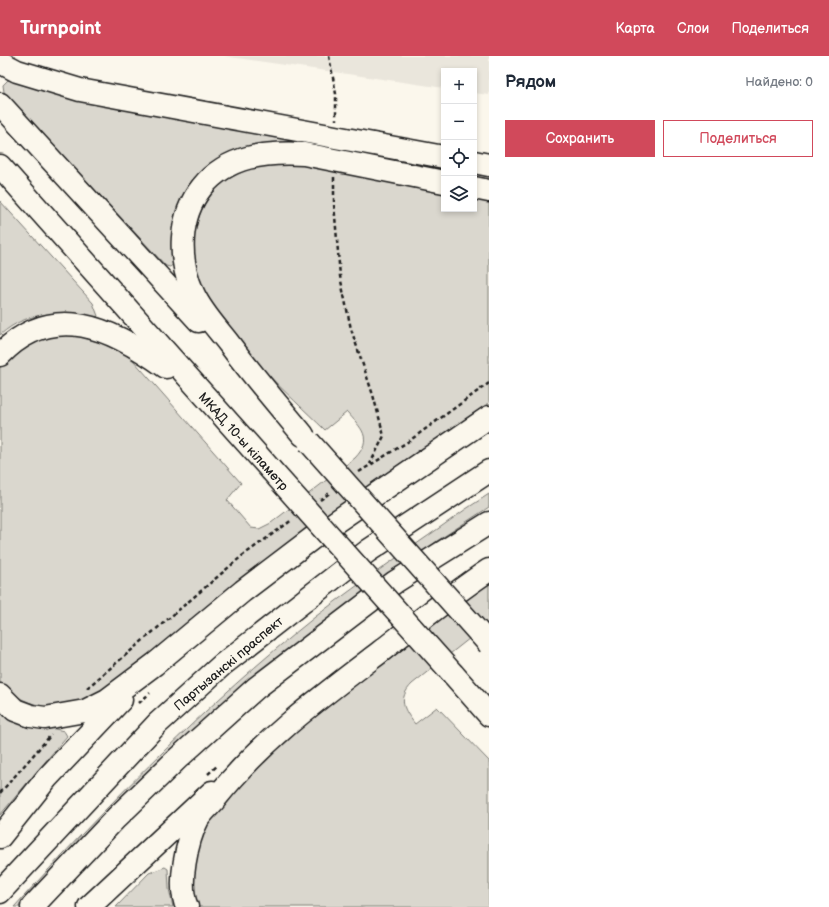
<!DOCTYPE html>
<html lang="ru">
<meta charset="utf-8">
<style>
:root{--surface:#fff;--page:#f2f2f3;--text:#1f2937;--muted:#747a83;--line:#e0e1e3;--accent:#d1495b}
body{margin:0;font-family:"Balsamiq Sans",sans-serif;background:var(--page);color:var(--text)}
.controls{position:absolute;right:12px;top:12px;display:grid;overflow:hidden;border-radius:0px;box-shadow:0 2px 6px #0003}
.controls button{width:36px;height:36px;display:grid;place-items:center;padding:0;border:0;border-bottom:1px solid var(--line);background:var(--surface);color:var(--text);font:20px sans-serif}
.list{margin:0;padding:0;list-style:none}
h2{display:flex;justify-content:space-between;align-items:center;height:52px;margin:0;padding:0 16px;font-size:17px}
h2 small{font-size:13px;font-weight:400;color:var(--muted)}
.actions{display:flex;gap:8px;padding:12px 16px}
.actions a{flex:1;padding:9px 0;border:1px solid var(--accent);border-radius:0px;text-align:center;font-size:14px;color:var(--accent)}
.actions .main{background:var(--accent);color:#fff}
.icon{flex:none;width:22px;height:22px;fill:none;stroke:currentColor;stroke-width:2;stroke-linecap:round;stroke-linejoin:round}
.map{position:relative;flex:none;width:489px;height:851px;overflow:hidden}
header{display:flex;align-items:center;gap:24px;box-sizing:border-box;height:56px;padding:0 20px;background:var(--accent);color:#fff}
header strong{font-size:19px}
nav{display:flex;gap:22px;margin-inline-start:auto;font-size:14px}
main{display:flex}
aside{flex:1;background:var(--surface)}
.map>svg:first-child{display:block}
.built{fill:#eae6dc}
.green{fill:#dad7ce;stroke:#7b7a75}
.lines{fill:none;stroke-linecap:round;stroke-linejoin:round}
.major-casing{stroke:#1c1c1c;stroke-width:25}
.highway-casing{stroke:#1c1c1c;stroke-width:25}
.path{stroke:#1c1c1c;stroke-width:2.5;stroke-dasharray:4 3;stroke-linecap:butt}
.major{stroke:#fbf7ec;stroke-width:22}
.highway{stroke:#fbf7ec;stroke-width:22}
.highway-bridge-casing{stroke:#1c1c1c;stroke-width:25;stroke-linecap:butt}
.highway-bridge{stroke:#fbf7ec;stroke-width:22}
.labels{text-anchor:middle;stroke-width:4;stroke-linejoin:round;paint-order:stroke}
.street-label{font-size:13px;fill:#1c1c1c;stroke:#fbf7ec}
</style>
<header>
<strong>Turnpoint</strong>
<nav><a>Карта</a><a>Слои</a><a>Поделиться</a></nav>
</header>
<main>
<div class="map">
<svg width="489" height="851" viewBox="0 0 489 851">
<rect width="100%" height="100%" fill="#fbf7ec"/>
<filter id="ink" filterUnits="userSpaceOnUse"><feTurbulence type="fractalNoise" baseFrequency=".025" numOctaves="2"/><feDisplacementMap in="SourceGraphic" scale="8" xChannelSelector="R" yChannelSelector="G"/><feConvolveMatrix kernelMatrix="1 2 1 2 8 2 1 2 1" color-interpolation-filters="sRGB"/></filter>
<g filter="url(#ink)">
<polygon class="built" points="224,0 489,0 489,39 474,37 474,15 444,15 444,32"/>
<g class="green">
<polygon points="8,24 57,39 136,56 444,112 444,117 271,88 253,89 225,101 175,207 170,211 166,210 4,36 3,29"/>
<path d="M264,108h50l130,25v20h30v-15l15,4v205c-85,58 -170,115 -251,178 -30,24 -59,50 -88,75 -21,18 -41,37 -69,47 -28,11 -58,1 -81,-18v-318l6,-9 25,-21 55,-3 34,16 14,11 107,122 -14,17 24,28 8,1 12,-6 84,-65c19,-20 6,-30 -8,-46l-22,18c-40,-39 -83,-76 -112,-124 -4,-6 -10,-14 -13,-21 -7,-22 -9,-43 -2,-65 10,-33 36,-47 66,-56z"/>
<path d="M0,145l93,102 5,13 -2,2c-35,-6 -67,-9 -96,17z"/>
<path d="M489,438v13l-52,34 -97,72 -318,294h-8c94,-103 192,-203 301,-290 49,-38 101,-72 151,-108z"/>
<path d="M489,524v43l-77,61c-15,15 -8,26 3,40l22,-17 52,54v146h-293l-6,-25 11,-52 52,-64 81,-66z"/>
<polygon points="0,655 11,663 64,675 67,680 0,759"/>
<polygon points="165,811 168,813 169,833 173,851 116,851 149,817"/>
</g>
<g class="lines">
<defs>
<g id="major">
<polyline points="0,836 157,668 222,609 368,495 489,415"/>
<polyline points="32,851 116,762 177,703 256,632 395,526 489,467"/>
<polyline points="89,851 212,736"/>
</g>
<g id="highway">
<polyline points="0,6 17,15 80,34 444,101"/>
<polyline points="0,48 199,265"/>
<polyline points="474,106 489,109"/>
<polyline points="0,110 271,414"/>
<polyline points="474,132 489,135"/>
<path d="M0,299c53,-56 113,-26 166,12"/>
<path d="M303,379c-25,-30 -50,-59 -73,-90 -12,-16 -28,-32 -37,-52 -15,-34 -15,-76 9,-106 26,-32 64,-35 102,-33l140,28"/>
<polyline points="453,618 489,659"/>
<polyline points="0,639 15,654 31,660 45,662 85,655 107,644 155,608 243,535 318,478 489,361"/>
<polyline points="0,781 47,722 121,644"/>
<path d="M187,851c-10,-22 0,-67 11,-88 5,-8 13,-14 18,-21 46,-58 106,-102 164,-146 36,-28 71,-57 109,-82"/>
</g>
</defs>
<use href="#major" class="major-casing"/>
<use href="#highway" class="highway-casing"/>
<g class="path">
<polyline points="329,0 336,38 336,64"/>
<polyline points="334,121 334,148 340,220 351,273 373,339 384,380 370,408"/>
<polyline points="359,416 409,385 489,327"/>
<polyline points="320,444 331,436"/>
<polyline points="87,632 242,500 292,464"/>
<polyline points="139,647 150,637"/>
<polyline points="208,718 218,709"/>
<polyline points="0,737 51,679"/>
</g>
<use href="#major" class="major"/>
<use href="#highway" class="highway"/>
<defs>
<g id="highway-bridge">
<polyline points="309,386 489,588"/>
<polyline points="271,414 453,618"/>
</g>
</defs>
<use href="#highway-bridge" class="highway-bridge-casing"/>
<use href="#highway-bridge" class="highway-bridge"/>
</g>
</g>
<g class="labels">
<g class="street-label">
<text transform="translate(244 385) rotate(48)" y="5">МКАД, 10-ы кіламетр</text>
<text transform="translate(228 607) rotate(-40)" y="5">Партызанскі праспект</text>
</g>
</g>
</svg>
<div class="controls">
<button>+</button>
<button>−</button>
<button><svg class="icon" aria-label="locate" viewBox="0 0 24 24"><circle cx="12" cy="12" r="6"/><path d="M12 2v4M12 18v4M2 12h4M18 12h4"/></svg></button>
<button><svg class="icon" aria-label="layers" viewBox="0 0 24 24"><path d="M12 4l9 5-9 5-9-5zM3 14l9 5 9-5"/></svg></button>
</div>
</div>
<aside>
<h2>Рядом<small>Найдено: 0</small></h2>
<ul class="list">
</ul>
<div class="actions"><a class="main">Сохранить</a><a>Поделиться</a></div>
</aside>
</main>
